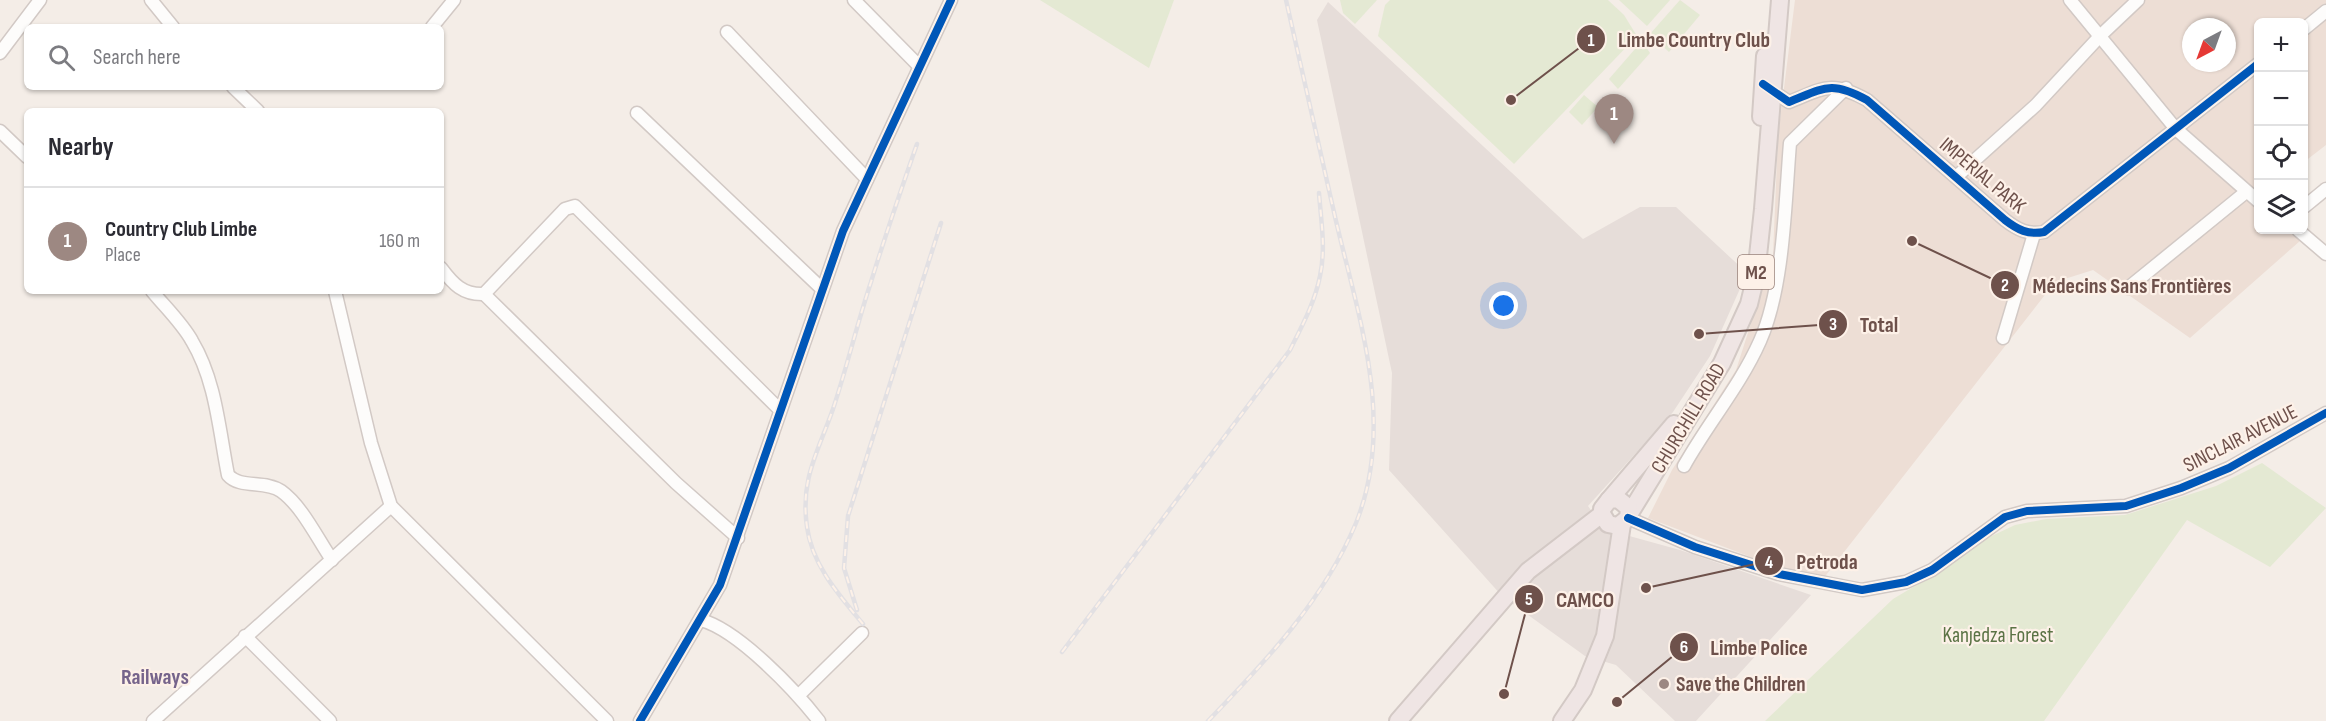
<!DOCTYPE html>
<meta charset="utf-8">
<style>
:root{--surface:#fff;--page:#f2f2f3;--text:#2b2b33;--muted:#7c7c81;--line:#e1e1e2;--accent:#9d8882}
body{margin:0;font-family:"Sofia Sans Condensed",sans-serif;background:var(--page);color:var(--text)}
.controls{position:absolute;right:18px;top:18px;display:grid;overflow:hidden;border-radius:9px;box-shadow:0 2px 4px #0004}
.controls button{width:54px;height:54px;display:grid;place-items:center;padding:0;border:0;border-bottom:2px solid var(--line);background:var(--surface);color:var(--text);font:30px sans-serif}
.compass{position:absolute;left:2182px;top:18px;width:54px;height:54px;border-radius:50%;background:var(--surface);box-shadow:0 2px 4px #0004;rotate:221deg}
.you{position:absolute;left:1504px;top:306px;width:21px;height:21px;margin:-15px;border:4px solid #fff;border-radius:50%;background:#1a73e8;box-shadow:0 0 0 9px #1a73e833}
.badge{display:grid;place-items:center;width:39px;height:39px;border-radius:50%;background:var(--accent);color:#fff;font-size:20px;font-weight:700}
.pin{position:absolute;translate:-50% -50px;filter:drop-shadow(0 2px 3px #0008)}
.pin::after{content:'';position:absolute;top:32px;width:21px;height:18px;background:inherit;clip-path:polygon(0 0,100% 0,50% 100%)}
.list{margin:0;padding:0;list-style:none}
h2{display:flex;justify-content:space-between;align-items:center;height:78px;margin:0;padding:0 24px;font-size:26px}
h2 small{font-size:20px;font-weight:400;color:var(--muted)}
.list li{display:grid;grid-template-columns:39px 1fr auto;gap:18px;align-items:center;box-sizing:border-box;height:108px;padding:0 24px;border-top:2px solid var(--line)}
.list b{display:block;font-size:22px;white-space:nowrap}
.list p{margin:0;font-size:20px;white-space:nowrap;color:var(--muted)}
.list em{font-size:20px;font-style:normal;color:var(--muted)}
.icon{flex:none;width:33px;height:33px;fill:none;stroke:currentColor;stroke-width:2;stroke-linecap:round;stroke-linejoin:round}
.map{position:relative;flex:none;width:2326px;height:721px;overflow:hidden}
.search{position:absolute;background:var(--surface);box-shadow:0 2px 4px #0004;left:24px;top:24px;width:420px;height:66px;display:flex;align-items:center;gap:15px;box-sizing:border-box;padding:0 21px;border-radius:9px;color:var(--muted);font-size:22px}
.panel{position:absolute;background:var(--surface);box-shadow:0 2px 4px #0004;left:24px;top:108px;width:420px;height:186px;border-radius:9px}
.map>svg:first-child{display:block}
.residential{fill:#edded5;fill-rule:evenodd}
.industrial{fill:#e6ddd9}
.green{fill:#e4e9d3}
.lines{fill:none;stroke-linecap:round;stroke-linejoin:round}
.minor-casing{stroke:#d2c9c5;stroke-width:15}
.highway-casing{stroke:#d3c9c5;stroke-width:20}
.minor{stroke:#fdfcfb;stroke-width:12}
.highway{stroke:#efe5e4;stroke-width:16}
.rail-casing{stroke:#e2e0e3;stroke-width:4.5}
.rail{stroke:#fdf1e8;stroke-width:2;stroke-dasharray:7;stroke-linecap:butt}
.cycleway-casing{stroke:#fdf1e8;stroke-width:11}
.cycleway{stroke:#0057b8;stroke-width:8}
.poi-dot{fill:#9d8882;stroke:#fdf1e8;stroke-width:2}
.labels{text-anchor:middle;stroke-width:4.5;stroke-linejoin:round;paint-order:stroke}
.shield{fill:#fdf1e8;stroke:#99817a;stroke-width:1.5}
.shield-label{font-size:20px;font-weight:bold;fill:#6e514b}
.street-label{font-size:21px;fill:#6e514b;stroke:#fdf1e8}
.park-label{font-size:21px;fill:#5b7345;stroke:#fdf1e8}
.poi-label{font-size:21px;font-weight:bold;fill:#6e514b;stroke:#fdf1e8;text-anchor:start}
.neighbourhood-label{font-size:22px;font-weight:bold;fill:#76648b;stroke:#fdf1e8}
.leader{fill:none;stroke:#6e514b;stroke-width:2}
.callout-dot{fill:#6e514b;stroke:#fdf1e8;stroke-width:2}
.mark-label{font-size:18px;text-anchor:middle;font-weight:bold;fill:#fff}
.callout-label{font-size:22px;text-anchor:middle;font-weight:bold;fill:#6e514b;stroke:#fdf1e8;stroke-width:4.5;stroke-linejoin:round;paint-order:stroke}
</style>
<div class="map">
<svg width="2326" height="721" viewBox="0 0 2326 721">
<rect width="100%" height="100%" fill="#f4ede7"/>
<path class="residential" d="M1795,0h531v145l-22,17v-140h-46v208h32l10,11 -110,97 -97,-68 -38,12 -232,297 -51,-14 -124,-47 24,-48 64,-100 37,-115 5,-119zM2191,27h36v36h-36z"/>
<polygon class="industrial" points="1328,2 1583,239 1640,207 1676,207 1747,273 1710,356 1673,412 1588,506 1604,529 1680,550 1811,595 1696,721 1675,721 1616,665 1585,656 1502,596 1389,470 1392,373 1317,20"/>
<g class="green">
<polygon points="1040,0 1174,0 1149,68"/>
<polygon points="1340,0 1377,0 1355,24 1343,13"/>
<polygon points="1390,0 1608,0 1624,15 1637,36 1514,164 1378,36 1385,5"/>
<polygon points="1619,0 1670,0 1647,26"/>
<polygon points="1680,0 1700,15 1669,52 1650,34"/>
<polygon points="1642,41 1650,53 1618,89 1609,79"/>
<polygon points="1584,95 1598,107 1582,125 1569,112"/>
<polygon points="2262,463 2326,508 2270,567 2187,520 2044,721 1765,721 1893,599 1940,571 1979,542 2015,525 2046,519 2125,515 2216,486"/>
</g>
<g class="lines">
<defs>
<g id="minor">
<polyline points="151,0 173,27"/>
<polyline points="854,0 919,66"/>
<polyline points="2070,0 2176,129 2258,201"/>
<polyline points="432,27 454,0"/>
<polyline points="2304,29 2326,11"/>
<polyline points="727,32 867,179"/>
<polyline points="0,53 40,0"/>
<polyline points="233,87 258,111"/>
<path d="M1768,88l21,14c35,-14 42,-22 78,-2l138,120c13,10 23,15 39,12l214,-168"/>
<polyline points="637,113 821,288"/>
<polyline points="0,131 27,157"/>
<polyline points="1956,177 2036,105 2101,35 2138,0"/>
<polyline points="2304,207 2326,189"/>
<polyline points="2298,230 2326,254"/>
<path d="M441,268c12,16 22,27 43,26l81,-85 10,-3 205,204"/>
<polyline points="2128,288 2246,192"/>
<path d="M152,291c13,16 30,32 40,50 24,40 27,89 36,134 12,14 37,5 53,16 21,15 36,47 51,69"/>
<polyline points="335,291 371,443 391,506 607,721"/>
<polyline points="484,294 676,483 738,538"/>
<polyline points="2003,338 2034,234"/>
<path d="M1684,466c24,-43 56,-80 76,-125 24,-54 25,-138 30,-198l56,-55"/>
<polyline points="1628,518 1695,547 1779,574 1862,590 1906,582 1932,570 2005,517 2027,511 2126,506 2181,488 2229,468 2326,413"/>
<path d="M701,620c37,10 94,70 118,101"/>
<polyline points="245,636 330,721"/>
<polyline points="799,695 862,633"/>
<polyline points="153,721 391,506"/>
<polyline points="640,721 720,585 843,231 951,0"/>
</g>
<g id="highway">
<polyline points="1761,117 1765,56"/>
<polyline points="1609,500 1674,424"/>
<polyline points="1630,513 1722,363 1749,304 1756,275 1763,209 1780,0"/>
<polyline points="1398,721 1528,571 1602,514 1602,509 1609,500 1618,499 1629,508 1628,518 1618,526 1608,524 1602,514"/>
<polyline points="1562,721 1583,690 1605,636 1622,524"/>
</g>
</defs>
<use href="#minor" class="minor-casing"/>
<use href="#highway" class="highway-casing"/>
<use href="#minor" class="minor"/>
<use href="#highway" class="highway"/>
<defs>
<g id="rail">
<polyline points="857,610 844,568 848,516 941,223"/>
<path d="M863,624c-24,-29 -51,-59 -56,-97 -7,-48 11,-75 26,-118 14,-42 24,-85 38,-127 14,-46 30,-92 46,-138"/>
<path d="M1062,652l228,-302c12,-24 25,-48 30,-74 6,-27 1,-56 -1,-83"/>
<path d="M1208,721c57,-59 116,-121 148,-198 40,-100 3,-204 -20,-302 -17,-74 -33,-147 -50,-221"/>
</g>
</defs>
<use href="#rail" class="rail-casing"/>
<use href="#rail" class="rail"/>
<defs>
<g id="cycleway">
<path d="M1763,84l26,18c35,-14 42,-22 78,-2l138,120c13,10 23,15 39,12l214,-168"/>
<polyline points="1628,518 1695,547 1779,574 1862,590 1906,582 1932,570 2005,517 2027,511 2126,506 2181,488 2229,468 2326,413"/>
<polyline points="640,721 720,585 843,231 951,0"/>
</g>
</defs>
<use href="#cycleway" class="cycleway-casing"/>
<use href="#cycleway" class="cycleway"/>
</g>
<circle class="poi-dot" cx="1664" cy="684" r="6"/>
<g class="labels">
<rect class="shield" x="1738" y="255" width="36" height="34" rx="4.5"/>
<g class="shield-label">
<text x="1756" y="279">M2</text>
</g>
<g class="street-label">
<text transform="translate(1983 175) rotate(40)" y="7">IMPERIAL PARK</text>
<text transform="translate(1688 418) rotate(-59)" y="7">CHURCHILL ROAD</text>
<text transform="translate(2240 438) rotate(-27)" y="7">SINCLAIR AVENUE</text>
</g>
<g class="park-label">
<text x="1998" y="642">Kanjedza Forest</text>
</g>
<g class="poi-label">
<text x="1676" y="691">Save the Children</text>
</g>
<g class="neighbourhood-label">
<text x="155" y="684">Railways</text>
</g>
</g>
<path class="leader" d="M1511 100L1591 39M1912 241L2005 285M1699 334L1833 324M1646 588L1769 561M1504 694L1529 599M1617 702L1684 647"/>
<g class="callout-dot">
<circle cx="1511" cy="100" r="6"/>
<circle cx="1912" cy="241" r="6"/>
<circle cx="1699" cy="334" r="6"/>
<circle cx="1646" cy="588" r="6"/>
<circle cx="1504" cy="694" r="6"/>
<circle cx="1617" cy="702" r="6"/>
<circle cx="1591" cy="39" r="15"/>
<circle cx="2005" cy="285" r="15"/>
<circle cx="1833" cy="324" r="15"/>
<circle cx="1769" cy="561" r="15"/>
<circle cx="1529" cy="599" r="15"/>
<circle cx="1684" cy="647" r="15"/>
</g>
<g class="mark-label">
<text x="1591" y="46">1</text>
<text x="2005" y="291">2</text>
<text x="1833" y="330">3</text>
<text x="1769" y="568">4</text>
<text x="1529" y="605">5</text>
<text x="1684" y="653">6</text>
</g>
<g class="callout-label">
<text x="1694" y="47">Limbe Country Club</text>
<text x="2132" y="293">Médecins Sans Frontières</text>
<text x="1879" y="332">Total</text>
<text x="1827" y="569">Petroda</text>
<text x="1585" y="607">CAMCO</text>
<text x="1759" y="655">Limbe Police</text>
</g>
</svg>
<div class="controls">
<button>+</button>
<button>−</button>
<button><svg class="icon" aria-label="locate" viewBox="0 0 24 24"><circle cx="12" cy="12" r="6"/><path d="M12 2v4M12 18v4M2 12h4M18 12h4"/></svg></button>
<button><svg class="icon" aria-label="layers" viewBox="0 0 24 24"><path d="M12 4l9 5-9 5-9-5zM3 14l9 5 9-5"/></svg></button>
</div>
<svg class="compass" viewBox="-18 -18 36 36"><path d="M0-13l5 13h-10z" fill="#e53935"/><path d="M0 13l5-13h-10z" fill="#7c7c81"/></svg>
<div class="you"></div>
<div class="pin badge" style="left:1614px;top:144px">1</div>
<div class="search"><svg class="icon" aria-label="search" viewBox="0 0 24 24"><circle cx="10" cy="10" r="6"/><path d="M15 15l6 6"/></svg>Search here</div>
<section class="panel">
<h2>Nearby<small></small></h2>
<ul class="list">
<li><span class="badge">1</span><div><b>Country Club Limbe</b><p>Place</p></div><em>160 m</em></li>
</ul>
</section>
</div>
